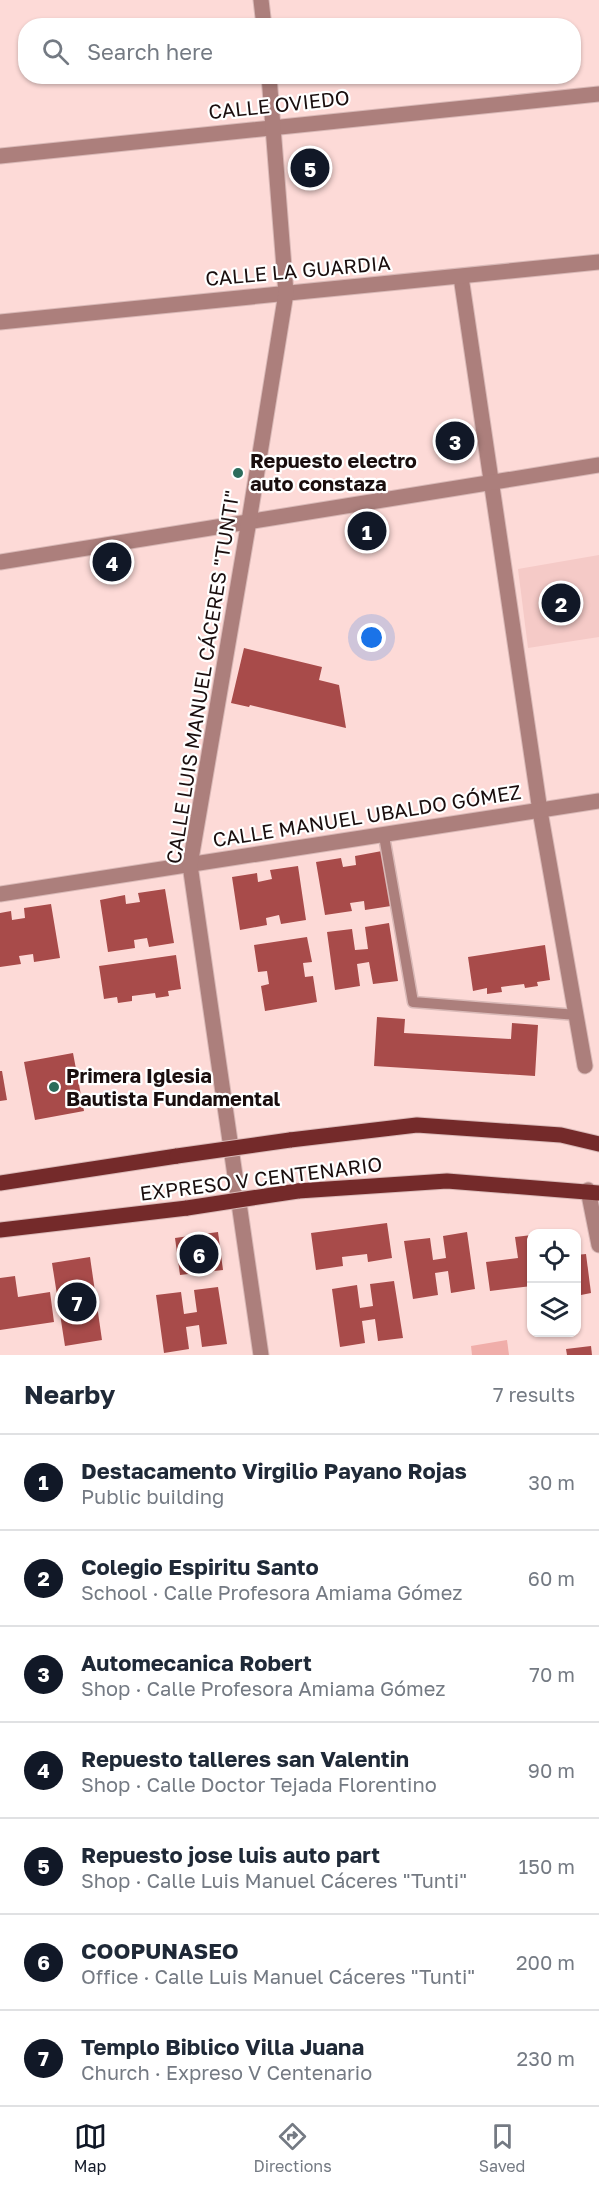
<!DOCTYPE html>
<meta charset="utf-8">
<style>
:root{--surface:#fff;--page:#f6f6f7;--text:#1f2937;--muted:#747a83;--line:#e0e1e3;--accent:#111827}
body{margin:0;font-family:"Golos Text",sans-serif;background:var(--page);color:var(--text)}
.controls{position:absolute;right:18px;bottom:18px;display:grid;overflow:hidden;border-radius:12px;box-shadow:0 2px 4px #0004}
.controls button{width:54px;height:54px;display:grid;place-items:center;padding:0;border:0;border-bottom:2px solid var(--line);background:var(--surface);color:var(--text);font:30px sans-serif}
.you{position:absolute;left:372px;top:638px;width:21px;height:21px;margin:-15px;border:4px solid #fff;border-radius:50%;background:#1a73e8;box-shadow:0 0 0 9px #1a73e833}
.badge{display:grid;place-items:center;width:39px;height:39px;border-radius:50%;background:var(--accent);color:#fff;font-size:20px;font-weight:700}
.pin{position:absolute;translate:-50% -50%;border:3px solid #fff;box-shadow:0 2px 6px #0006}
.list{margin:0;padding:0;list-style:none}
h2{display:flex;justify-content:space-between;align-items:center;height:78px;margin:0;padding:0 24px;font-size:26px}
h2 small{font-size:20px;font-weight:400;color:var(--muted)}
.list li{display:grid;grid-template-columns:39px 1fr auto;gap:18px;align-items:center;box-sizing:border-box;height:96px;padding:0 24px;border-top:2px solid var(--line)}
.list b{display:block;font-size:22px;white-space:nowrap}
.list p{margin:0;font-size:20px;white-space:nowrap;color:var(--muted)}
.list em{font-size:20px;font-style:normal;color:var(--muted)}
.icon{flex:none;width:33px;height:33px;fill:none;stroke:currentColor;stroke-width:2;stroke-linecap:round;stroke-linejoin:round}
.map{position:relative;flex:none;width:599px;height:1355px;overflow:hidden}
.search{position:absolute;background:var(--surface);box-shadow:0 2px 4px #0004;left:18px;right:18px;top:18px;height:66px;display:flex;align-items:center;gap:15px;box-sizing:border-box;padding:0 21px;border-radius:24px;color:var(--muted);font-size:22px}
.sheet{height:750px;background:var(--surface)}
nav{display:flex;justify-content:space-around;align-items:center;box-sizing:border-box;height:84px;border-top:2px solid var(--line);background:var(--surface);font-size:16px;color:var(--muted)}
nav a{display:grid;justify-items:center;gap:3px}
nav .on{color:var(--accent)}
.map>svg:first-child{display:block}
.built{fill:#f5cac7}
.green{fill:#f0aeaa}
.building{fill:#a84b4a}
.lines{fill:none;stroke-linecap:round;stroke-linejoin:round}
.lane-casing{stroke:#d9b9b7;stroke-width:13}
.street-casing{stroke:#d9b9b7;stroke-width:17}
.primary-casing{stroke:#d9b9b7;stroke-width:17}
.lane{stroke:#ac7f7c;stroke-width:10}
.street{stroke:#ac7f7c;stroke-width:15}
.primary{stroke:#742a2a;stroke-width:15}
.primary-bridge-casing{stroke:#d9b9b7;stroke-width:17;stroke-linecap:butt}
.primary-bridge{stroke:#742a2a;stroke-width:15}
.poi-dot{fill:#2c6c5b;stroke:#fff;stroke-width:2}
.labels{text-anchor:middle;stroke-width:4.5;stroke-linejoin:round;paint-order:stroke}
.street-label{font-size:20px;fill:#1a0e0e;stroke:#fff}
.poi-label{font-size:20px;font-weight:bold;fill:#1a0e0e;stroke:#fff;text-anchor:start}
</style>
<div class="map">
<svg width="599" height="1355" viewBox="0 0 599 1355">
<rect width="100%" height="100%" fill="#fddad7"/>
<polygon class="built" points="599,555 599,637 528,648 518,569"/>
<polygon class="green" points="507,1340 509,1355 472,1355 471,1346"/>
<g class="building">
<polygon points="244,648 322,667 319,680 339,685 346,728 250,705 249,707 231,703"/>
<polygon points="382,851 391,906 365,910 364,901 350,903 352,911 325,915 316,862 341,858 343,867 356,865 355,856"/>
<polygon points="298,866 306,920 281,924 279,915 266,918 267,925 240,930 232,877 257,873 258,882 272,879 270,870"/>
<polygon points="165,889 174,943 149,947 147,938 134,940 135,948 108,952 100,900 125,895 126,904 140,902 138,893"/>
<polygon points="51,904 60,958 34,962 33,954 19,956 21,964 0,967 0,913 11,911 12,920 25,918 24,908"/>
<polygon points="389,923 398,981 373,984 369,962 357,964 360,986 335,990 327,932 352,929 355,950 368,949 365,927"/>
<polygon points="307,937 312,962 303,963 305,977 313,976 317,1002 265,1011 261,986 269,984 267,971 258,972 254,945"/>
<polygon points="545,945 550,980 537,982 538,986 525,988 524,984 501,987 502,992 487,994 487,988 473,991 468,957"/>
<polygon points="176,955 181,989 168,991 169,996 156,998 155,993 132,996 132,1001 118,1003 117,997 104,999 99,966"/>
<polygon points="377,1017 405,1019 404,1033 511,1039 512,1023 538,1025 535,1076 374,1066"/>
<polygon points="73,1053 84,1111 35,1120 24,1062"/>
<polygon points="0,1071 2,1071 7,1100 0,1101"/>
<polygon points="387,1223 392,1258 368,1262 367,1254 342,1257 343,1266 316,1270 311,1233"/>
<polygon points="218,1232 223,1270 180,1275 175,1238"/>
<polygon points="467,1232 475,1289 451,1293 448,1271 435,1273 438,1295 413,1299 404,1241 430,1238 433,1260 446,1258 443,1236"/>
<polygon points="532,1235 532,1286 490,1291 486,1262 518,1258 515,1237"/>
<polygon points="586,1254 591,1293 576,1296 576,1255"/>
<polygon points="90,1257 102,1340 65,1346 52,1263"/>
<polygon points="15,1276 18,1297 50,1292 54,1322 0,1330 0,1278"/>
<polygon points="394,1281 403,1338 378,1341 375,1319 362,1321 365,1343 340,1347 332,1289 357,1285 360,1308 373,1306 370,1284"/>
<polygon points="218,1287 227,1344 202,1347 199,1325 186,1327 189,1349 164,1353 156,1295 181,1292 184,1314 197,1312 194,1290"/>
<polygon points="591,1346 592,1355 567,1355 566,1349"/>
</g>
<g class="lines">
<defs>
<polyline id="lane" points="384,836 413,1002 577,1015"/>
<g id="street">
<polyline points="261,0 264,26"/>
<polyline points="0,156 599,94"/>
<polyline points="461,277 540,811 585,1066"/>
<polyline points="0,322 599,262"/>
<polyline points="0,562 599,465"/>
<polyline points="0,894 599,801"/>
<polyline points="588,1190 599,1245"/>
<polyline points="261,1355 190,865 249,521 286,293 269,76"/>
</g>
<g id="primary">
<polyline points="290,1140 417,1125 561,1135 599,1144"/>
<polyline points="0,1183 177,1156"/>
<polyline points="298,1191 447,1181 599,1193"/>
<polyline points="0,1230 187,1208"/>
</g>
</defs>
<use href="#lane" class="lane-casing"/>
<use href="#street" class="street-casing"/>
<use href="#primary" class="primary-casing"/>
<use href="#lane" class="lane"/>
<use href="#street" class="street"/>
<use href="#primary" class="primary"/>
<defs>
<g id="primary-bridge">
<polyline points="177,1156 290,1140"/>
<polyline points="187,1208 298,1191"/>
</g>
</defs>
<use href="#primary-bridge" class="primary-bridge-casing"/>
<use href="#primary-bridge" class="primary-bridge"/>
</g>
<g class="poi-dot">
<circle cx="238" cy="473" r="6"/>
<circle cx="54" cy="1087" r="6"/>
</g>
<g class="labels">
<g class="street-label">
<text transform="translate(279 105) rotate(-6)" y="7">CALLE OVIEDO</text>
<text transform="translate(298 271) rotate(-5)" y="7">CALLE LA GUARDIA</text>
<text transform="translate(203 677) rotate(-81)" y="7">CALLE LUIS MANUEL CÁCERES "TUNTI"</text>
<text transform="translate(367 816) rotate(-9)" y="7">CALLE MANUEL UBALDO GÓMEZ</text>
<text transform="translate(261 1179) rotate(-7)" y="7">EXPRESO V CENTENARIO</text>
</g>
<g class="poi-label">
<text x="250" y="468">Repuesto electro<tspan x="250" dy="23">auto constaza</tspan></text>
<text x="66" y="1083">Primera Iglesia<tspan x="66" dy="23">Bautista Fundamental</tspan></text>
</g>
</g>
</svg>
<div class="controls">
<button><svg class="icon" aria-label="locate" viewBox="0 0 24 24"><circle cx="12" cy="12" r="6"/><path d="M12 2v4M12 18v4M2 12h4M18 12h4"/></svg></button>
<button><svg class="icon" aria-label="layers" viewBox="0 0 24 24"><path d="M12 4l9 5-9 5-9-5zM3 14l9 5 9-5"/></svg></button>
</div>
<div class="you"></div>
<div class="pin badge" style="left:367px;top:531px">1</div>
<div class="pin badge" style="left:561px;top:603px">2</div>
<div class="pin badge" style="left:455px;top:441px">3</div>
<div class="pin badge" style="left:112px;top:562px">4</div>
<div class="pin badge" style="left:310px;top:168px">5</div>
<div class="pin badge" style="left:199px;top:1254px">6</div>
<div class="pin badge" style="left:77px;top:1302px">7</div>
<div class="search"><svg class="icon" aria-label="search" viewBox="0 0 24 24"><circle cx="10" cy="10" r="6"/><path d="M15 15l6 6"/></svg>Search here</div>
</div>
<section class="sheet">
<h2>Nearby<small>7 results</small></h2>
<ul class="list">
<li><span class="badge">1</span><div><b>Destacamento Virgilio Payano Rojas</b><p>Public building</p></div><em>30 m</em></li>
<li><span class="badge">2</span><div><b>Colegio Espiritu Santo</b><p>School · Calle Profesora Amiama Gómez</p></div><em>60 m</em></li>
<li><span class="badge">3</span><div><b>Automecanica Robert</b><p>Shop · Calle Profesora Amiama Gómez</p></div><em>70 m</em></li>
<li><span class="badge">4</span><div><b>Repuesto talleres san Valentin</b><p>Shop · Calle Doctor Tejada Florentino</p></div><em>90 m</em></li>
<li><span class="badge">5</span><div><b>Repuesto jose luis auto part</b><p>Shop · Calle Luis Manuel Cáceres &quot;Tunti&quot;</p></div><em>150 m</em></li>
<li><span class="badge">6</span><div><b>COOPUNASEO</b><p>Office · Calle Luis Manuel Cáceres &quot;Tunti&quot;</p></div><em>200 m</em></li>
<li><span class="badge">7</span><div><b>Templo Biblico Villa Juana</b><p>Church · Expreso V Centenario</p></div><em>230 m</em></li>
</ul>
</section>
<nav>
<a class="on"><svg class="icon" aria-label="map" viewBox="0 0 24 24"><path d="M3 6l6-2 6 2 6-2v14l-6 2-6-2-6 2zM9 4v14M15 6v14"/></svg>Map</a>
<a><svg class="icon" aria-label="directions" viewBox="0 0 24 24"><path d="M12 3l9 9-9 9-9-9zM9 14v-3h6M13 9l2 2-2 2"/></svg>Directions</a>
<a><svg class="icon" aria-label="saved" viewBox="0 0 24 24"><path d="M7 4h10v16l-5-4-5 4z"/></svg>Saved</a>
</nav>
